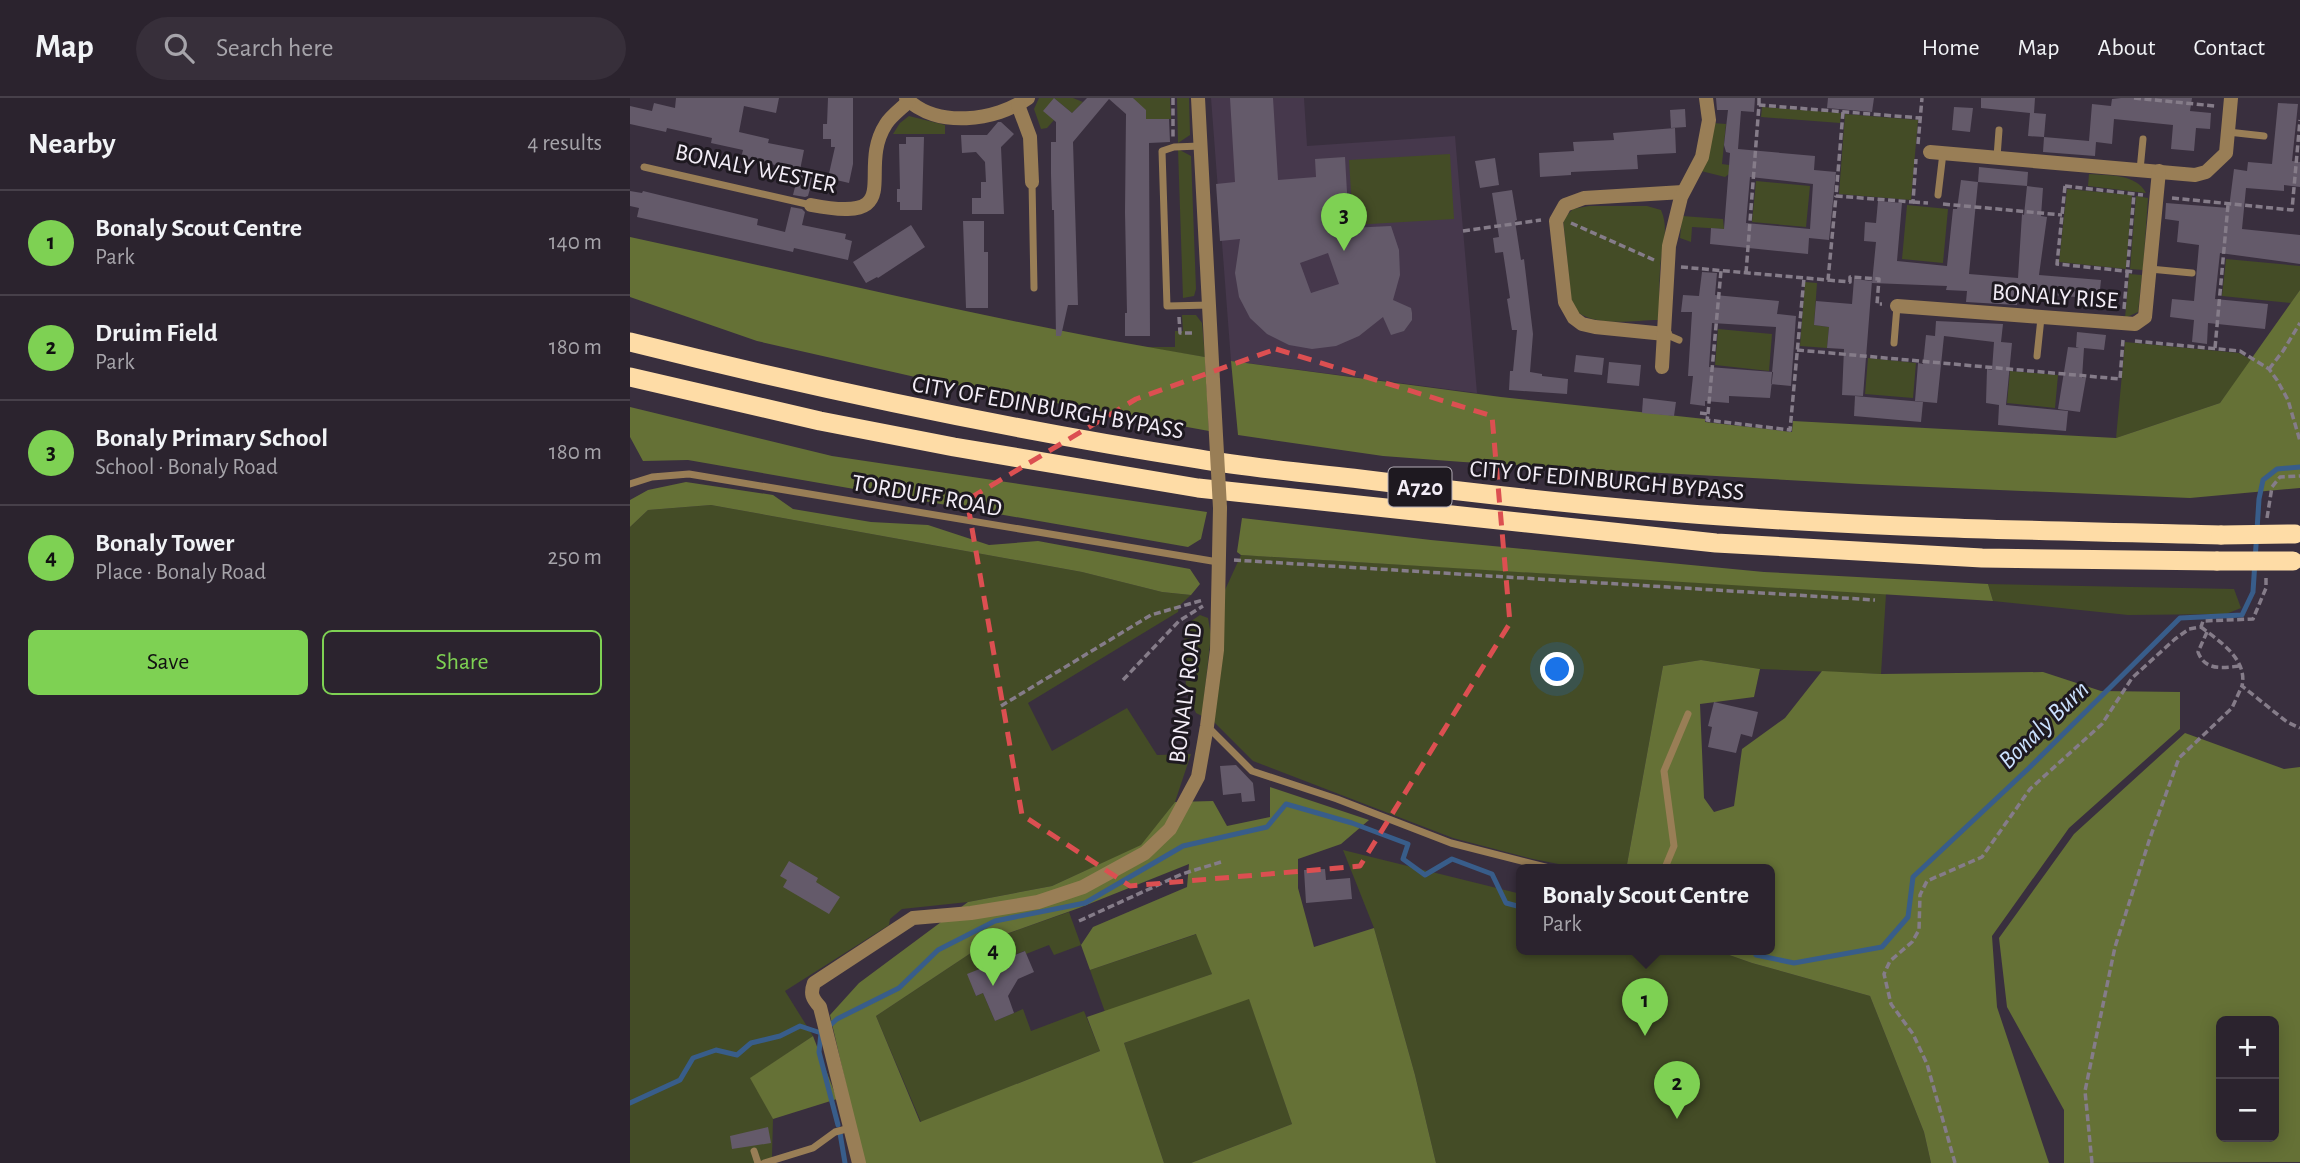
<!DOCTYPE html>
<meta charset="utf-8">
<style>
:root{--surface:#2b232e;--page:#372f3a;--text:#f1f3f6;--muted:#a6a4aa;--line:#47404a;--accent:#7ed153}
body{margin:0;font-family:"Alegreya Sans",sans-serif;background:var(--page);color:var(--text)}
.controls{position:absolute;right:21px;bottom:21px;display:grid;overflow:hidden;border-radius:10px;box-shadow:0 4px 18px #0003}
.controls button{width:63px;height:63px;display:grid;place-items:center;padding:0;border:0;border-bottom:2px solid var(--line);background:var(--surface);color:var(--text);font:35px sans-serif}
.you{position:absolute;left:928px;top:572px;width:24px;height:24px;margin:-18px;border:5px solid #fff;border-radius:50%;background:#1a73e8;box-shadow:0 0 0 10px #1a73e833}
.badge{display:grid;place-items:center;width:46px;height:46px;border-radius:50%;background:var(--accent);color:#111;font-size:23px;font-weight:700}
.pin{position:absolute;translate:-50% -58px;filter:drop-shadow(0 2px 4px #0008)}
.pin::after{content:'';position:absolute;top:37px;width:24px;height:21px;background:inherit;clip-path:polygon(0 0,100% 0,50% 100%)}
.popup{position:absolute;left:886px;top:766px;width:259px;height:91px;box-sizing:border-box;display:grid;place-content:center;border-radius:10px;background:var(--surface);filter:drop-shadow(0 2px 5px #0005);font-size:23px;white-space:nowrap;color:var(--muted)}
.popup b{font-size:26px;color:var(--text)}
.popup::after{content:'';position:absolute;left:50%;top:100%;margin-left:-14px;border:14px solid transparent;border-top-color:var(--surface)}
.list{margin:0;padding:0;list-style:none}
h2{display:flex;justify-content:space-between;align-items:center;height:91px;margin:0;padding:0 28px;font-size:30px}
h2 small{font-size:23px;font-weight:400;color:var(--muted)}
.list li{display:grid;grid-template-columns:46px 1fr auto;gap:21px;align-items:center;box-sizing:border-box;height:105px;padding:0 28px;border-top:2px solid var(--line)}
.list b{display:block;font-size:26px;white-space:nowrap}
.list p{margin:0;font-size:23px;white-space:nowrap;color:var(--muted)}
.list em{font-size:23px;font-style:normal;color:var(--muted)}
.actions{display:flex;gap:14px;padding:21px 28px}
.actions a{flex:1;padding:16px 0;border:2px solid var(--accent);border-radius:10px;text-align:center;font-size:24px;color:var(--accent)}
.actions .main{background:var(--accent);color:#111}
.icon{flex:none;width:38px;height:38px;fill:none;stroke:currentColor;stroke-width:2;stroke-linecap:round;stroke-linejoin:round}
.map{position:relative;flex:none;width:1670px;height:1065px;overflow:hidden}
header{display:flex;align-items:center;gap:42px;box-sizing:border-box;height:98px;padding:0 35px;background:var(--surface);border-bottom:2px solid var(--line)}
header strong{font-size:33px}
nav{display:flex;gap:38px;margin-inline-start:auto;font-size:24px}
.search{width:490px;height:63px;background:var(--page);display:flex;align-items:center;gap:18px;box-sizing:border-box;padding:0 24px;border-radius:38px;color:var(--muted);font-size:26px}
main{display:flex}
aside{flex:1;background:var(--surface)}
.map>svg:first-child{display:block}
.built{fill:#46384c}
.green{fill:#444c26}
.forest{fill:#657136;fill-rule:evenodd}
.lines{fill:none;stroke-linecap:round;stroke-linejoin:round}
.stream{stroke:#385d8a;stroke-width:5}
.building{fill:#645a6a;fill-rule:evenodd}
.path{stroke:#857c89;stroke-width:3.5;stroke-dasharray:7 3.5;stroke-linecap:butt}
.service{stroke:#997e56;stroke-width:7}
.minor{stroke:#997e56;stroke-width:14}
.trunk{stroke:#fedca6;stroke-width:19}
.minor-bridge{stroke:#997e56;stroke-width:14}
.trunk-bridge{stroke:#fedca6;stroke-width:19}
.marked{fill:none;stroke:#dc4f51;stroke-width:5;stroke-dasharray:14 9;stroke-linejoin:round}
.labels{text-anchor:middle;stroke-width:6;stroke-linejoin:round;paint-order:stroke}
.shield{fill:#1e1920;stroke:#b3adb6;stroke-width:2}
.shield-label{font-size:23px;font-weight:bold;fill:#f3edf7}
.street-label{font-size:24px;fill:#f3edf7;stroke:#1e1920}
.water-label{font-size:26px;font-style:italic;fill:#cbe1fe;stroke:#1e1920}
</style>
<header>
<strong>Map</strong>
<div class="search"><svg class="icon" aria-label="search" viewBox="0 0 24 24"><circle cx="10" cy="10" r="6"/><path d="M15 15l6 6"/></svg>Search here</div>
<nav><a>Home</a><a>Map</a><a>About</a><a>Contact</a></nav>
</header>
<main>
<aside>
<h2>Nearby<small>4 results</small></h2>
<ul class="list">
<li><span class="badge">1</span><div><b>Bonaly Scout Centre</b><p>Park</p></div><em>140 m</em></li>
<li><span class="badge">2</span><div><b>Druim Field</b><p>Park</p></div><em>180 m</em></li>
<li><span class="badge">3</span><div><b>Bonaly Primary School</b><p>School · Bonaly Road</p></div><em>180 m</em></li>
<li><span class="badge">4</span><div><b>Bonaly Tower</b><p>Place · Bonaly Road</p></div><em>250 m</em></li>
</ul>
<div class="actions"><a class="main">Save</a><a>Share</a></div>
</aside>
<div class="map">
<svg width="1670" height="1065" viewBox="0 0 1670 1065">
<rect width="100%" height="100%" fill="#392f3e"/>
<polygon class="built" points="581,0 674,0 677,48 825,38 847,295 601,263"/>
<g class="green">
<polygon points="409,0 443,0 453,4 442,15 424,0 424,22 417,30 411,31 404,11"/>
<polygon points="503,0 540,0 541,21 516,21"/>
<polygon points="547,0 559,0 560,37 548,45"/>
<polygon points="1132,9 1211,15 1210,25 1131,19"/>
<polygon points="1215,16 1288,22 1281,102 1209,96"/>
<polygon points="279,18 315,27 315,36 263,36 270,25"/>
<polygon points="1083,25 1096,26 1092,66 1099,67 1099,76 1095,79 1071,73"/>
<polygon points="548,51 561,58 566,191 564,198 553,200"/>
<polygon points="820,56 824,121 723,127 719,62"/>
<path d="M1459,76c19,2 47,-1 57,19l-58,-7z"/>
<polygon points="1126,83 1180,88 1176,129 1122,124"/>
<polygon points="1437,91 1502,97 1496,171 1429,164"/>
<polygon points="1506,98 1518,100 1513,172 1500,171"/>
<polygon points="1277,107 1318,111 1313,165 1272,161"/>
<path d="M959,108h58l14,4c9,21 0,38 -1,59 -1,17 -1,34 -1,51 -27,0 -67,9 -87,-13l-9,-88 10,-10z"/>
<polygon points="1052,118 1093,121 1094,131 1062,129 1061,144 1050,140"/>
<polygon points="1596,161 1670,168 1670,192 1661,205 1592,198"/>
<polygon points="1499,176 1512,177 1508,214 1495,220"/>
<polygon points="1175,184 1187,185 1184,227 1199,229 1197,250 1170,248"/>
<polygon points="552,217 566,217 572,225 575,259 513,249 545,249 545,233 553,233"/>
<polygon points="1088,231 1142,236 1139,273 1085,267"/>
<polygon points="1495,244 1609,255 1622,262 1590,305 1486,340"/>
<polygon points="1238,260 1286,265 1283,300 1235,296"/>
<polygon points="1380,273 1428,277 1425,310 1377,305"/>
<polygon points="81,407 452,474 532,494 561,497 549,508 548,514 398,605 422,653 497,610 527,657 561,656 545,704 512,747 422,788 338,804 272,811 260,821 259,827 155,893 183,938 121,980 143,1021 142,1058 145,1065 0,1065 0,429 18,412"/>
<polygon points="611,457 1264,496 1256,496 1251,576 1130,571 1071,562 1033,568 996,772 959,772 903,761 823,740 623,663 583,623 589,580 595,492"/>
<polygon points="1358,486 1604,491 1611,510 1596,516 1498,517 1363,503"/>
<polygon points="570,517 578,520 581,537 572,618 566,615 556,593 554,528"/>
<polygon points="713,752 891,796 891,852 1085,852 1122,865 1240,898 1294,1034 1301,1065 806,1065 785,977 744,830"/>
<polygon points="439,814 451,847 424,857 419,847 396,856 394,853 338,876 346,898 353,895 365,923 393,911 401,933 454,913 470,953 291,1024 246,918 362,841"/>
<polygon points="567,836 582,876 475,914 460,872"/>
<polygon points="619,900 662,1026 561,1065 534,1065 494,945"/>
</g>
<g class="forest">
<path d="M0,139c191,41 382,88 575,120l4,74 -285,-52 -167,-38 -127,-44z"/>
<polygon points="1670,192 1670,390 1560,400 1229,386 833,364 753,358 608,337 601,263 871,299 1075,321 1075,324 1162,334 1163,323 1486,340 1590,305"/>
<polygon points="0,309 202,358 577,414 571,441 558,449 58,362 13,363 0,339"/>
<polygon points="56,384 143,397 163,411 241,424 298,427 359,447 408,443 560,471 570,486 561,497 532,494 452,474 81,407 18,412 0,429 0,402 18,392"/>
<polygon points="612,420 801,442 1134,474 1358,486 1363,503 611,457 607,454"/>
<polygon points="1071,562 1130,571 1124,599 1070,606 1074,700 1084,714 1104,708 1112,651 1155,620 1192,573 1251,576 1413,574 1471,593 1550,594 1550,631 1439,730 1362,838 1367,909 1419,1065 1301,1065 1294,1034 1240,898 1122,865 1085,852 1139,852 1139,772 996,772 1033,568"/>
<path d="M1555,635l99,36 16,-2v395l-236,1v-53l-57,-103 -8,-69 75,-104zM1591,923h53v116h-53z"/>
<path d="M640,689l99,33 -28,24 -43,15v29l16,59 60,-19 41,147 21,88h-245l101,-39 -43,-125 -125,44 40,120h-300l-34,-148 29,-32 109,-81 84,-16 89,-41 34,-43 38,-1 14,25 43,-9zM559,766l-2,23 -94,40 -12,18 9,25 106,-36 16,40 -125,43 13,34 -180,71 -44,-106 116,-77 87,-31z"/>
<polygon points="183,938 207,1001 143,1021 120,980"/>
</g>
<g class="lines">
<g class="stream">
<polyline points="1123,852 1126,857 1164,865 1252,849 1278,819 1283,779 1399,670 1550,520 1612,517 1623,494 1629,401 1633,382 1647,371 1670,369"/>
<polyline points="196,931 207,921 269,890 308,852 365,823 455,805 553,748 637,729 656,706 722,725 778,746 773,761 795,777 822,761 862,776 876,805 891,809"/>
<polyline points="191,935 189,954 208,1027"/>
<polyline points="0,1005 50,982 63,960 86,952 107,957 121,945 150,938 170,928 191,935"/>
<polyline points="210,1035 215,1065"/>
</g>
</g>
<g class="building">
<polygon points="46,0 149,0 146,15 114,8 109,34 139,41 138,45 174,52 170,72 111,60 113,52 81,45 82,40 37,30 36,34 0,26 0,8 22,13 24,5 45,10"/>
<polygon points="198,0 223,0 223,66 219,85 198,80 205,49 201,49 201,41 193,41 193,26 197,26"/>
<polygon points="424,0 442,15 457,0 503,0 516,12 516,21 539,21 540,44 519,45 520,238 495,238 495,215 497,215 495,114 496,16 479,1 443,44 448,207 438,207 431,238 426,238 424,112 422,112 421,76 421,44 426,44 426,24 413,13"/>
<path d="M600,0h43l5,82 38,-3 -1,-18 30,-2 4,71 42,-2 8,24 1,25 -7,25 18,8 1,5v7l-8,11 -13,4 -8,-18 -24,19 -23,10 -24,3 -23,-4 -22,-11 -17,-16 -11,-21 -4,-24 5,-34 -20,2 -4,-57 19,-2zM698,155l11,31 -28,9 -11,-30z"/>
<path d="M1086,0h39l-1,14 -13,-1 -3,38 77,7 -1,14 22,2 -7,68 -20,-2 -1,16 -98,-10 1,-16 13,1 6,-76 -4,-1 -2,-7 4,-35h-11zM1120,79l63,7 -3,45 -64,-6z"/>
<polygon points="1198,0 1244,0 1242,14 1197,10"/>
<polygon points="1351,0 1405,0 1404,15 1416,16 1414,39 1398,38 1400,15 1351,10"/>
<polygon points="1491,0 1562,0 1560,13 1581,15 1580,31 1566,30 1564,53 1541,51 1543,27 1484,21 1482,46 1466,44 1465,58 1413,54 1414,39 1459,43 1462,6 1481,8 1482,1"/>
<polygon points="1648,5 1668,6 1662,63 1670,64 1670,89 1654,87 1654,93 1616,90 1612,131 1670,137 1670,166 1590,155 1585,201 1638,206 1635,231 1578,225 1577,246 1562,244 1564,222 1540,219 1542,201 1564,203 1569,147 1547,144 1549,123 1535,121 1536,105 1599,110 1604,71 1617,73 1618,64 1642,66"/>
<polygon points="1324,9 1343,10 1340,34 1322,32"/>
<polygon points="1055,11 1056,29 1041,30 1040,12"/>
<polygon points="368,24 371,24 384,36 371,49 374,116 342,116 342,100 351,100 351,84 356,84 355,64 346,54 332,55 331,37 357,37"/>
<polygon points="1045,30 1046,55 1007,57 1008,71 941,74 941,77 910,79 909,55 944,53 943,44 984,42 983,35"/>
<polygon points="276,39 294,39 292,112 270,112 270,104 267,104 267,91 270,91 269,46 276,46"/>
<polygon points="865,60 869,87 850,90 845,63"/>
<polygon points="1349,69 1398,74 1397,88 1348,84"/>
<polygon points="168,77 183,80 178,98 175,99 163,97"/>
<polygon points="1331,82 1348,84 1339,176 1388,180 1392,116 1394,117 1397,88 1413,90 1411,118 1417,119 1409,177 1471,182 1469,201 1389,194 1387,207 1336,204 1337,193 1316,192 1317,188 1242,185 1246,144 1234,143 1235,124 1246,125 1248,103 1272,105 1267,163 1317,168 1323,111 1327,111"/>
<polygon points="882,92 887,122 885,123 891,162 894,161 903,236 900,274 912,276 912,278 938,281 937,296 879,292 880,273 883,273 887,232 882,232 877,201 880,200 873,154 865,155 863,140 869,139 862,95"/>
<polygon points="0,93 12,95 13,93 128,121 127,127 155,134 161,109 172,111 175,114 172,127 216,136 215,141 222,143 218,162 164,150 163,154 7,119 9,110 0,108"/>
<polygon points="333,123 354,123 354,154 358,154 358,210 336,210"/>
<polygon points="281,127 295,149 248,180 247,179 236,185 223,164"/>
<polygon points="1072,174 1087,175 1085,197 1149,203 1147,216 1166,218 1161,288 1141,286 1145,242 1146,229 1082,225 1079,269 1143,274 1140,300 1099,298 1099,305 1075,303 1075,308 1060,306 1063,278 1058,278 1062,214 1051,214 1053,197 1069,198"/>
<polygon points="1224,181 1242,183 1233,298 1212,297 1214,251 1197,250 1199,229 1184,227 1186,203 1222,206"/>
<polygon points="1306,223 1373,226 1371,244 1382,245 1376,307 1438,313 1436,333 1368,327 1369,307 1356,305 1357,271 1362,272 1364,244 1314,238 1307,305 1285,303 1288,265 1293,266 1296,237 1305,238"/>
<polygon points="1447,234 1476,237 1474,252 1454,250 1452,280 1456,280 1450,314 1428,311 1438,249 1449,250 1446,249"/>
<polygon points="946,257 974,260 972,277 944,274"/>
<polygon points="979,264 1011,267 1009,288 977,285"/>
<polygon points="1225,298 1293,304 1291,324 1224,318"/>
<polygon points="1013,300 1046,304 1044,318 1012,315"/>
<polygon points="1084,604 1128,614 1122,639 1111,636 1106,655 1078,649 1082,629 1078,628"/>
<polygon points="606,667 623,685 625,703 612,704 611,695 593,697 590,668"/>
<polygon points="159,763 188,780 186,784 210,799 199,816 153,789 157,782 150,778"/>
<polygon points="695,771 696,782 720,780 722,801 676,805 674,772"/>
<polygon points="395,853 404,874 388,881 378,898 384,915 365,923 353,895 346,898 337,876"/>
<polygon points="138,1029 141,1045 102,1051 100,1038"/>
</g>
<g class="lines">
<g class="path">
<polyline points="543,0 543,40"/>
<polyline points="1504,0 1585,8"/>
<polyline points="1129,7 1129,0"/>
<polyline points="1213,14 1206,98 1283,104 1286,61"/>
<polyline points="1288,46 1292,0"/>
<polyline points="1435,88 1513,97"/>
<polyline points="1435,88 1427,166 1505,174"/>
<polyline points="1542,100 1662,112 1670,22"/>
<polyline points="1283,104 1298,105"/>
<polyline points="1313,106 1432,117"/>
<polyline points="941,125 1024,162"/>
<polyline points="833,133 911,122"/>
<polyline points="1051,169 1198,182 1206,98"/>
<polyline points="1116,175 1129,7 1290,20"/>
<polyline points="1198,182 1220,184 1220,179 1249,181 1247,206 1252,206"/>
<polyline points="1494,211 1504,96"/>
<polyline points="549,219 550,235 565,235"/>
<polyline points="1505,243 1610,253 1639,271 1647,282 1658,302 1670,343"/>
<polyline points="1585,250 1598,107"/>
<polyline points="1167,252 1490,281 1493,242"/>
<polyline points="1639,271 1653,253 1670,225"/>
<polyline points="1070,315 1078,316 1077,322 1160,332 1174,180"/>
<polyline points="1078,316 1091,173"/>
<polyline points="1637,420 1642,389 1650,379 1670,378"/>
<polyline points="604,462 1245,502"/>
<path d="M1571,529c18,14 47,32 41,59l45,36 13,6"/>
<path d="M1577,534l-9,20c7,19 24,16 42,14"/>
<polyline points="493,582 549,523 573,508"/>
<polyline points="371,608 521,517 573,502"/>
<polyline points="449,823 552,776 591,764"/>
<polyline points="1325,1065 1297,966 1283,936 1261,906 1254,876 1260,863 1282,844 1289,832 1290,797 1297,783 1352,759 1400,691 1472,626 1502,580 1545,541 1559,531 1571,529 1573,523 1623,521 1636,490 1636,480"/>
<polyline points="1462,1065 1455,993 1485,849 1520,740 1549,660 1602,610 1612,588"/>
</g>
<g class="service">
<polyline points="1598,34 1634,38"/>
<polyline points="570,48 544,49 532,53 537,208 580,207"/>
<polyline points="1367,59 1369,32"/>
<polyline points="14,69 181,107"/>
<polyline points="1510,72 1513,41"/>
<polyline points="402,84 404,190"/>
<polyline points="1308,97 1313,55"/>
<polyline points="1520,171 1562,175"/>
<polyline points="1035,236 1049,242"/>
<polyline points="1264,245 1267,208"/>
<polyline points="1407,258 1411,220"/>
<polyline points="0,386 22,379 59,376 588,464"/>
<polyline points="577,628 622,673 707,701 821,745 927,772"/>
<polyline points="1034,772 1044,748 1034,673 1058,616"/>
<polyline points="124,1053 128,1065"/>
<polyline points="134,1065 183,1050 205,1034 220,1030"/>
</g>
<g class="minor">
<path d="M276,0c30,31 90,23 122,0"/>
<polyline points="568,0 583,283"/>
<polyline points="388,7 400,39 402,84"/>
<polyline points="1300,54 1565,77 1576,74 1596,55 1601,0"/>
<path d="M181,107c99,19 44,-33 75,-81 5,-8 16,-16 23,-23"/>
<polyline points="1267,208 1505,226 1515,219 1529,73"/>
<polyline points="1035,236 965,229 952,226 944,220 935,204 926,123 935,107 954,100 1053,94"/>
<polyline points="1032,269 1039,148 1051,99 1072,59 1079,22 1076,0"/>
<path d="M229,1065l-39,-156c-8,-9 -10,-13 -6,-24l99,-65 58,-5 67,-11 45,-15 62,-34 25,-24 28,-52 9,-51 10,-76 3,-142"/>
</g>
<g class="trunk">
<path d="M0,244c188,47 378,87 569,117 53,9 107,14 161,20 120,15 240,29 361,37 166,12 333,15 500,19"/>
<polyline points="0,279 190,323 324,349 568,390 1086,445 1352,460 1587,463"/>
</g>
<polyline class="minor-bridge" points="583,283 590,410"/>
<g class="trunk-bridge">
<polyline points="1591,437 1665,436"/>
<polyline points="1587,463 1663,463"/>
</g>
</g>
<path class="marked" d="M646,251l216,67 18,207 -150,243 -230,20 -108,-71 -55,-315 169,-101z"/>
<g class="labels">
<rect class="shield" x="758.5" y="369.5" width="63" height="39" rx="5"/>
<g class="shield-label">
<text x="790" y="397">A720</text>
</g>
<g class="street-label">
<text transform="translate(126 70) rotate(12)" y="8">BONALY WESTER</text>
<text transform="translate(1425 198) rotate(4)" y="8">BONALY RISE</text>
<text transform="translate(418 309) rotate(10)" y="8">CITY OF EDINBURGH BYPASS</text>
<text transform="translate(977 382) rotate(5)" y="8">CITY OF EDINBURGH BYPASS</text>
<text transform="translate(297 397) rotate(10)" y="8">TORDUFF ROAD</text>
<text transform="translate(555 595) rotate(-83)" y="8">BONALY ROAD</text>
</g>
<g class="water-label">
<text transform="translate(1413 626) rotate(-44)" y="9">Bonaly Burn</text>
</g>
</g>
</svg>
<div class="controls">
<button>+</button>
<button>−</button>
</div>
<div class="you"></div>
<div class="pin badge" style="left:1015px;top:938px">1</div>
<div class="popup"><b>Bonaly Scout Centre</b>Park</div>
<div class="pin badge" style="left:1047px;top:1021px">2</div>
<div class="pin badge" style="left:714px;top:153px">3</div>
<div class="pin badge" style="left:363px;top:888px">4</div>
</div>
</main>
